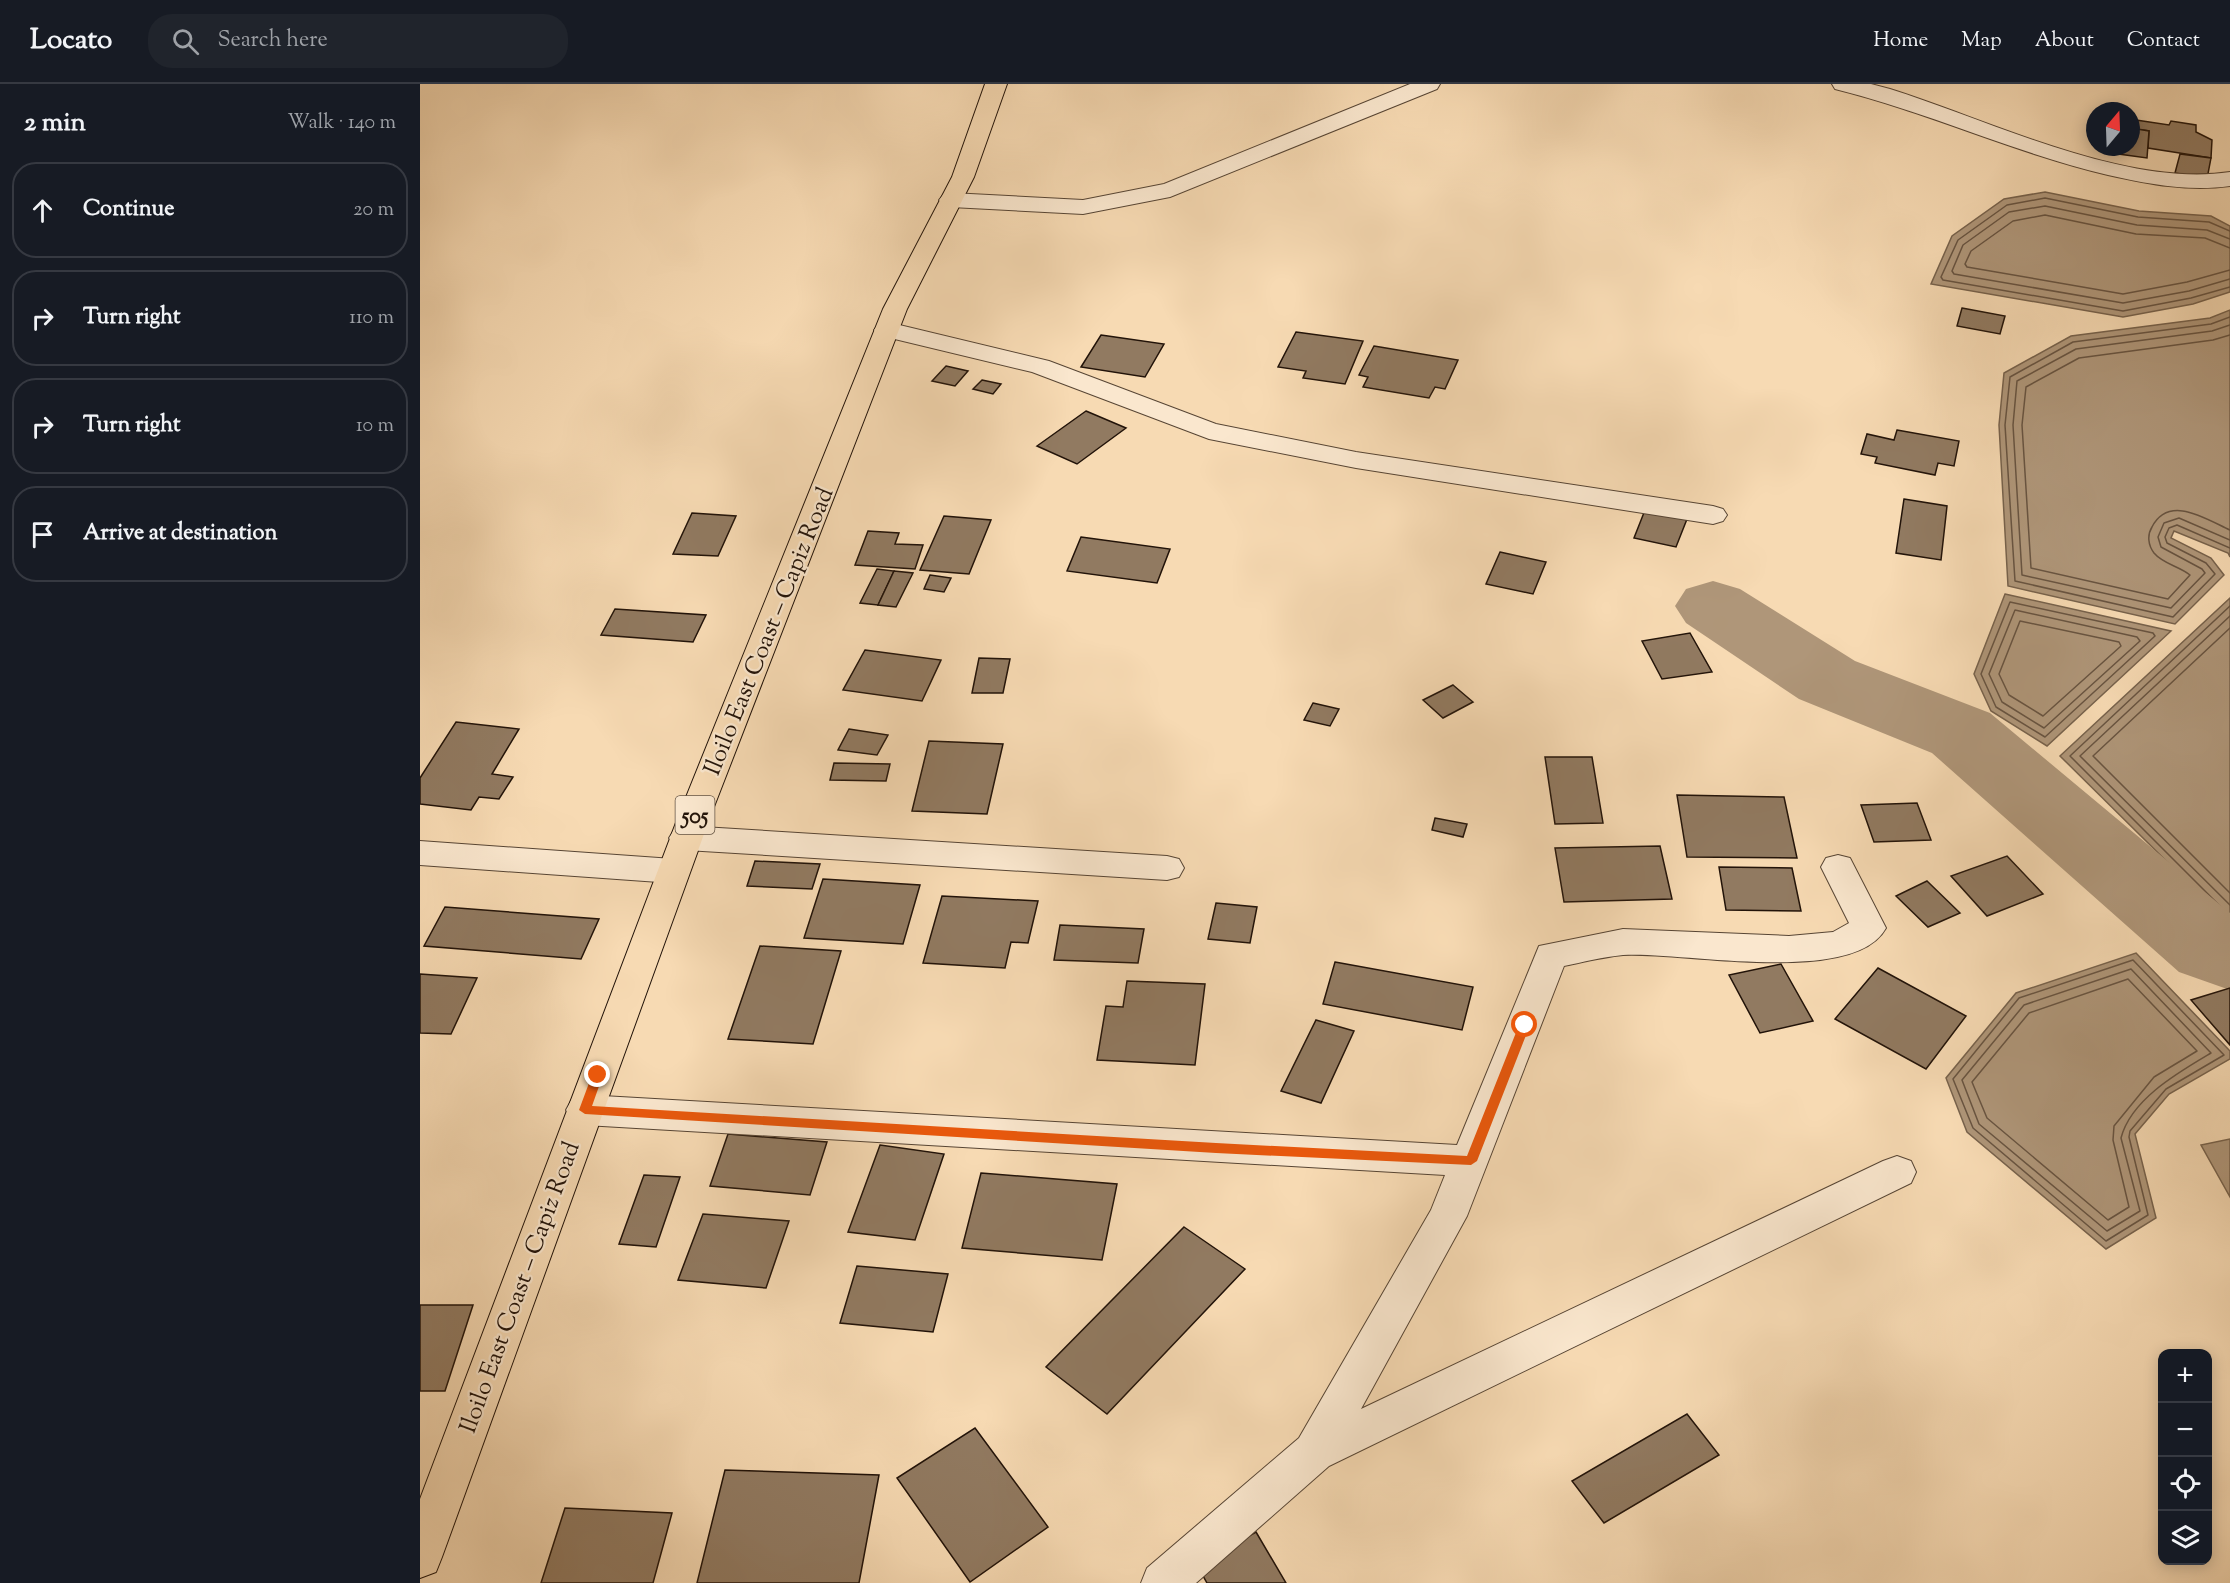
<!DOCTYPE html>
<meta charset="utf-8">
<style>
:root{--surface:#171b24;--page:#20242c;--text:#f1f3f6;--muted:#9ea1a6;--line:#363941}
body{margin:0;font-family:"Sorts Mill Goudy",serif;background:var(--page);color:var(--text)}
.controls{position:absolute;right:18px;bottom:18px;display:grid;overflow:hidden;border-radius:12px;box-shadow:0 3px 15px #0003}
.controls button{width:54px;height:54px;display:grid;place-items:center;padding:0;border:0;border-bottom:2px solid var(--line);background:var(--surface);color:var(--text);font:30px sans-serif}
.compass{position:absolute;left:1666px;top:18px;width:54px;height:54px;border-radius:50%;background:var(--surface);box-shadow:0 3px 15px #0003;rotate:19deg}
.stop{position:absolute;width:18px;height:18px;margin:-14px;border:4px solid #ea580c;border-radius:50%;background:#fff}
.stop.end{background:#ea580c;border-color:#fff;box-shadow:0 2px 6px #0008}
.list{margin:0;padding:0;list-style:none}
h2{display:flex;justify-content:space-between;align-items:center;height:78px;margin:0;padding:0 24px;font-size:26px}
h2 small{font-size:20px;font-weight:400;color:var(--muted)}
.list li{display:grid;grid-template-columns:39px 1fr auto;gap:18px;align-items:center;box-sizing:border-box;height:96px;margin:0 12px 12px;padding:0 12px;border:2px solid var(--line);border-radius:24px}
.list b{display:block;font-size:22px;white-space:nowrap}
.list em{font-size:20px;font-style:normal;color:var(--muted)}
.icon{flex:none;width:33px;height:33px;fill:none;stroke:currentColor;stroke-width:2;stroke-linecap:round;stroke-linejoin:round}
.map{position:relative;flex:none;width:1810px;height:1499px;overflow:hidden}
header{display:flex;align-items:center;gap:36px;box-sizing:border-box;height:84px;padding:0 30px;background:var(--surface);border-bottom:2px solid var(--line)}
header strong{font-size:28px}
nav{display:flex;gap:33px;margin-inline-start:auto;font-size:21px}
.search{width:420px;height:54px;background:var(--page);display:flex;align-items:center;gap:15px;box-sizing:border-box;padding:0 21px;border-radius:24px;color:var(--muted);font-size:22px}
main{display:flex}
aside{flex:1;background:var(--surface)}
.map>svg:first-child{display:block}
.water{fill:#af9679;stroke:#77624c;stroke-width:1.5}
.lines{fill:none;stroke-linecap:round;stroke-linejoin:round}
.shore{stroke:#685441;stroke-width:1.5}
.river{fill:#af9679;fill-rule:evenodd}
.building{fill:#917a61;stroke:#221309;stroke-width:1.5}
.minor-casing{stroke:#574534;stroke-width:2}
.primary-casing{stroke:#221309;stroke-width:2}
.minor{fill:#fae7ce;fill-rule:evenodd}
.primary{fill:#f7dab3;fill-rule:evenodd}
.route{fill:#ea580c}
.labels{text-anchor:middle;stroke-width:4.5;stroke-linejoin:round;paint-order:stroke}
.shield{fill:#fae7ce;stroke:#635344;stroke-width:1.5}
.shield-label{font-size:22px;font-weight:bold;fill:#221309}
.street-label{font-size:24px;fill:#221309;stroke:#fae7ce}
</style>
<header>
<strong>Locato</strong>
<div class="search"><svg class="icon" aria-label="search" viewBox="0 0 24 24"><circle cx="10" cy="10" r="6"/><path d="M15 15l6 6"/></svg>Search here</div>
<nav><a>Home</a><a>Map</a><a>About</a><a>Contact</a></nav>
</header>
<main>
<aside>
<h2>2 min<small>Walk · 140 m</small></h2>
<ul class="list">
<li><svg class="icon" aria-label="ahead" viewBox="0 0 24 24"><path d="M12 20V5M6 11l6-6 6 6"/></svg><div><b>Continue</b></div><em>20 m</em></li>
<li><svg class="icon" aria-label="right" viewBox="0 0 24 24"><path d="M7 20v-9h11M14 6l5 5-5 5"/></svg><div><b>Turn right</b></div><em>110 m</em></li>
<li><svg class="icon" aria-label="right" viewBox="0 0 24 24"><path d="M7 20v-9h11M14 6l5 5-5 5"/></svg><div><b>Turn right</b></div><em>10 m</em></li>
<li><svg class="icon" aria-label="arrive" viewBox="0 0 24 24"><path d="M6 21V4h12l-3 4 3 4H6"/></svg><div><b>Arrive at destination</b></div></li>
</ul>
</aside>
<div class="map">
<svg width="1810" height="1499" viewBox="0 0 1810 1499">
<rect width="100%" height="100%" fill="#f7dab3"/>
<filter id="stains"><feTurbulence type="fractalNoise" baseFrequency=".00333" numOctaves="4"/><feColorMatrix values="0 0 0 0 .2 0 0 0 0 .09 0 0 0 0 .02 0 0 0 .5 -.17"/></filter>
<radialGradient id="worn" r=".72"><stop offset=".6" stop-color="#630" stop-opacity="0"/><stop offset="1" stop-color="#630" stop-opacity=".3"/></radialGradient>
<g class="water">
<polygon points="1625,108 1719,127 1791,132 1810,142 1810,208 1773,220 1703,233 1511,200 1532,152 1584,115"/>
<polygon points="1810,226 1810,473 1808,469 1754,447 1751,454 1791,474 1804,491 1755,540 1588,502 1579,341 1584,289 1651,252 1790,234"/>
<polygon points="1585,510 1751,547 1627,662 1571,627 1554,590"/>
<polygon points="1810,514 1810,840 1640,672"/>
<polygon points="1716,869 1810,967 1810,975 1749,1010 1715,1050 1736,1134 1686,1165 1547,1048 1526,994 1596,909"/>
<polygon points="1810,1055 1810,1113 1781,1061"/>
</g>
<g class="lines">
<g class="shore">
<polyline points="1810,147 1789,138 1718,133 1625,114 1587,121 1538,156 1521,193 1523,196 1703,227 1771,214 1810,203"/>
<polyline points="1810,155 1787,146 1717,141 1625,122 1589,128 1543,161 1532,187 1534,190 1703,219 1769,207 1810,195"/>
<polyline points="1810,164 1785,154 1716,150 1625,131 1593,137 1551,167 1545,180 1547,183 1703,210 1767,198 1810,186"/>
<polyline points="1810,233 1791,240 1653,258 1590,293 1585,341 1595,497 1753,533 1795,490 1786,479 1747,459 1745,453 1749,444 1757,441 1810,464"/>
<polyline points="1810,241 1792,247 1656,265 1597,297 1593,341 1602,491 1751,524 1785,489 1782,485 1741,463 1738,453 1744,439 1759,434 1810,456"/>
<path d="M1810,251l-17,5 -134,18 -53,29 -4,38 9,143 137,31 22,-24c-11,-9 -27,-11 -36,-22 -6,-8 -7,-18 -2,-26 17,-33 54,-8 78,3"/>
<polygon points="1590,518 1733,549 1735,552 1625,653 1576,623 1561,590"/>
<polyline points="1810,522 1650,672 1810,832"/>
<polygon points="1595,526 1717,553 1720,557 1624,644 1582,618 1569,590"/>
<polyline points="1810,532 1660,672 1810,821"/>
<polygon points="1600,537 1699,558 1701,562 1623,632 1589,611 1579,590"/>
<polyline points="1810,544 1673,672 1810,809"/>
<polygon points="1713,876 1804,971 1746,1005 1710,1047 1709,1053 1728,1131 1686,1157 1553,1044 1533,995 1599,914"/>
<path d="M1711,885l80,84c-32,19 -80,46 -90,85l19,73 -33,20 -128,-107 -17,-44 62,-75z"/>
<polygon points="1708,895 1777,967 1734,993 1694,1042 1693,1056 1709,1123 1688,1136 1567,1034 1552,998 1609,929"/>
</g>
<polygon class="river" points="1293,497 1320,505 1435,577 1570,629 1810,829 1810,906 1759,888 1512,669 1379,615 1266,539 1255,522 1266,505"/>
</g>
<g class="building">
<polygon points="1716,36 1749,41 1751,37 1776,41 1776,48 1792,56 1791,74 1728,64 1729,47 1715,45"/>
<polygon points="1711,44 1729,47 1727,74 1684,68 1684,63 1711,63"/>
<polygon points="1760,70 1791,74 1787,95 1755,89"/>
<polygon points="1542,224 1585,232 1580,250 1537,242"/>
<polygon points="876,248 943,257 925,300 883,294 886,287 858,283"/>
<polygon points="681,251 744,260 725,293 661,283"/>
<polygon points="954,262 1038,276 1025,305 1015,303 1009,314 943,303 948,293 939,291"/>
<polygon points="526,282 548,287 535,302 512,297"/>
<polygon points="562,296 581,300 573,310 553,305"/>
<polygon points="666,327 706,344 657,380 617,362"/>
<polygon points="1477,346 1539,357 1534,382 1518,379 1515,391 1455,379 1457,373 1441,370 1447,350 1474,356"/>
<polygon points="1484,415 1527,422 1521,476 1476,469"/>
<polygon points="1225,426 1267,435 1256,463 1214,454"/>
<polygon points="272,429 316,432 298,472 253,470"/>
<polygon points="524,432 571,436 549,490 500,486"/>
<polygon points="448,447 479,449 475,460 503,461 495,485 435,481"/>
<polygon points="661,453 750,465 737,499 647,487"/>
<polygon points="1080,468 1126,478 1113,510 1066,500"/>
<polygon points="457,485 474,487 458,521 440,519"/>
<polygon points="474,487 493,489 476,523 458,521"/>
<polygon points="510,491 531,494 524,508 504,505"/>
<polygon points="195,525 286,531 273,558 181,551"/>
<polygon points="1270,549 1292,588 1242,595 1222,557"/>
<polygon points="445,566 521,576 502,617 423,606"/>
<polygon points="559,574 590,575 583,609 552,609"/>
<polygon points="1033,601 1053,618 1023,634 1003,616"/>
<polygon points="893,619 919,625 910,642 884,636"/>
<polygon points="36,638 99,645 72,690 93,693 79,715 59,713 51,726 0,720 0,694"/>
<polygon points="429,645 468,651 457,671 418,666"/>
<polygon points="509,657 583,660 567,730 492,727"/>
<polygon points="1125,673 1172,673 1183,739 1135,740"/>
<polygon points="414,679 470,680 466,697 410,696"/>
<polygon points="1257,711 1364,713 1377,774 1267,773"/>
<polygon points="1497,719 1511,756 1454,758 1441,721"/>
<polygon points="1015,734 1047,740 1043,753 1012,746"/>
<polygon points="1240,762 1252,815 1144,818 1135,764"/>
<polygon points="1587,772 1623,810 1567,832 1531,792"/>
<polygon points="335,777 400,780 392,805 327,802"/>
<polygon points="1299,783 1372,784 1381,827 1306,826"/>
<polygon points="403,795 500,801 483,860 384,854"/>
<polygon points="1507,797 1540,829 1508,843 1476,812"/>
<polygon points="522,812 618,817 608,859 591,858 585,884 503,879"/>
<polygon points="796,819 837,823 830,859 788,855"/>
<polygon points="25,823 179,835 161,875 4,862"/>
<polygon points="640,841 724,845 718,879 634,876"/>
<polygon points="340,862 421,867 393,960 308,955"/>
<polygon points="915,878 1053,903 1042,946 903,920"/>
<polygon points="1361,880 1393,937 1340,949 1309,891"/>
<polygon points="1458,884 1546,932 1506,985 1415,935"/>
<polygon points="0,890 57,894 31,950 0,949"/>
<polygon points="707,897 785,900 775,981 677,976 686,922 703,923"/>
<polygon points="1810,904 1810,961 1771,916"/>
<polygon points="896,936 934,947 901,1019 861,1007"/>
<polygon points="308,1050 407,1058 390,1111 290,1102"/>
<polygon points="460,1061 524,1070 495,1156 428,1148"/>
<polygon points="561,1089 697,1100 682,1176 542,1164"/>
<polygon points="224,1091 260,1093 236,1163 199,1160"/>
<polygon points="283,1130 369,1137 346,1204 258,1196"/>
<polygon points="764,1143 825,1185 687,1330 626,1283"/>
<polygon points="437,1182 528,1190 513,1248 420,1239"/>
<polygon points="0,1221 53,1221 25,1307 0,1307"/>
<polygon points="1267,1330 1299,1371 1184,1439 1152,1397"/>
<polygon points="555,1344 628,1443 550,1498 477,1394"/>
<polygon points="305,1386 459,1391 439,1499 277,1499"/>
<polygon points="145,1424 252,1429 233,1499 121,1499"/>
<polygon points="836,1448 866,1499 787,1499 777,1481"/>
</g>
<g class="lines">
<defs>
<g id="minor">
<polygon points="990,0 1020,0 1017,5 750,113 663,130 531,123 523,121 519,116 523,111 531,109 663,116 744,100"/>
<path d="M1412,0h39l19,5c99,31 236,99 340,83v14c-41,6 -82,-2 -122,-11 -93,-22 -180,-63 -273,-86z"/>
<polygon points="467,238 629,277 796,340 936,368 1293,422 1303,425 1307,431 1303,437 1293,440 936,384 789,355 612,288 458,251 454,246 458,241"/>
<polygon points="266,742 747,772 759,775 764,784 759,793 747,796 266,766 254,762 249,754 254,746"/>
<polygon points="0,757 253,775 265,778 270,787 265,796 253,799 0,781"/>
<path d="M1418,771l12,3 36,70c-32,59 -204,23 -263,27 -20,2 -40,7 -59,11l-97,250 -106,193 522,-248 14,-5 14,5 5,11 -5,11 -582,283 -133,117h-55l6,-15 152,-130 132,-228 14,-35 -860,-50 -13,-4 -6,-11 6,-11 13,-4 872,50 82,-199 84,-17 166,7 44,-4 16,-9 -28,-56 5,-9z"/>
</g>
<polygon id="primary" points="565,0 587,0 554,93 487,225 292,728 22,1473 16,1488 0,1494 0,1415 260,728 463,225 532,93"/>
</defs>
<use href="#minor" class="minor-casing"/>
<use href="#primary" class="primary-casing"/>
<use href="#minor" class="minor"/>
<use href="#primary" class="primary"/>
</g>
<polygon class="route" points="1105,937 1110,941 1057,1077 1051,1081 796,1069 165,1030 159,1026 172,991 178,986 183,991 172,1022 796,1059 1047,1072 1099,941"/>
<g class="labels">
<rect class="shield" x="255.5" y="712" width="39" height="38" rx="4.5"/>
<g class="shield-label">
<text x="275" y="739">505</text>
</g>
<g class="street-label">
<text transform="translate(348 547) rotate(-68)" y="8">Iloilo East Coast – Capiz Road</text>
<text transform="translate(99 1203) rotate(-70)" y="8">Iloilo East Coast – Capiz Road</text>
</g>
</g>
<rect width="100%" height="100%" filter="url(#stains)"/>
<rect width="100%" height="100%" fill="url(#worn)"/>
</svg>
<div class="controls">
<button>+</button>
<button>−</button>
<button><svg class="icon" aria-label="locate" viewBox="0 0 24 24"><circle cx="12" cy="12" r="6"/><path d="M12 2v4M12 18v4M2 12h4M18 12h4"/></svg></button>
<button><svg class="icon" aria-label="layers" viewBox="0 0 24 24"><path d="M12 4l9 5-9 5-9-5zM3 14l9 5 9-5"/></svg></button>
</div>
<svg class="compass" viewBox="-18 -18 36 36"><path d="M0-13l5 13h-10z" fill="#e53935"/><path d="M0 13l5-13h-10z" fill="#9ea1a6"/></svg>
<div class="stop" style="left:1105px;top:941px"></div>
<div class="stop end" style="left:178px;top:991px"></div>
</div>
</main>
